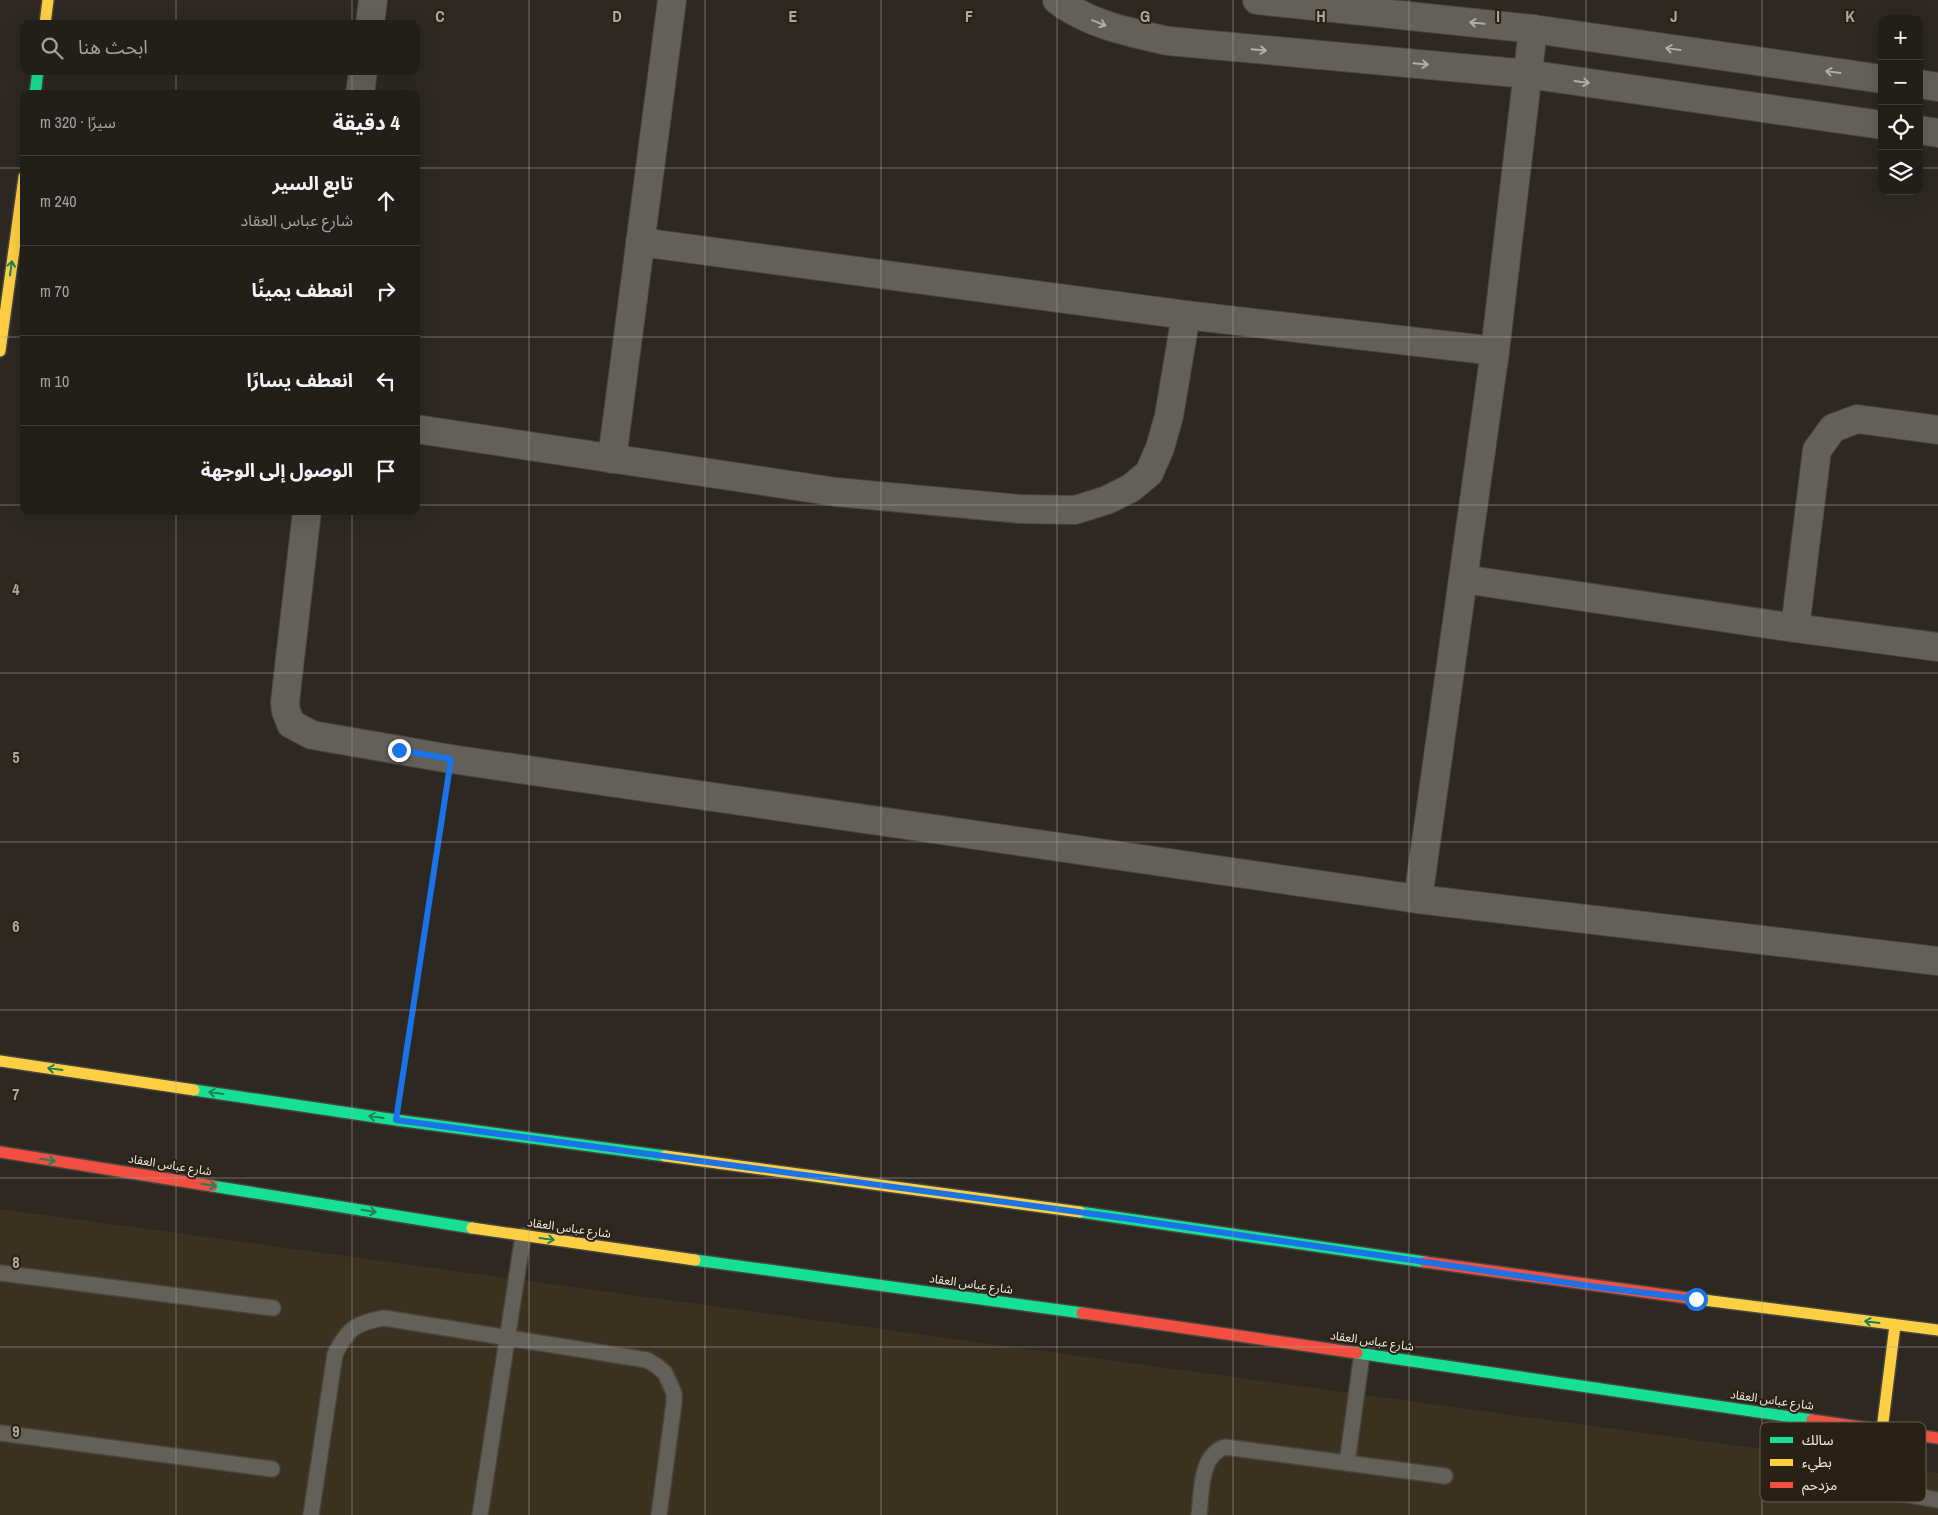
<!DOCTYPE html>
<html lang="ar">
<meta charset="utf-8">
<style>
:root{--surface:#221f1a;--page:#2e2c27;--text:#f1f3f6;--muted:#a2a2a2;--line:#3f3d39}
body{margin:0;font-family:"Archivo Narrow","Noto Sans Arabic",sans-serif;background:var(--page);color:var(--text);direction:rtl}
.controls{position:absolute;right:15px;top:15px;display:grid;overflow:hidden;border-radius:10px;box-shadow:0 5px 20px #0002}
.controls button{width:45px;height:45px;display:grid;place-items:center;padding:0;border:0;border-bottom:1px solid var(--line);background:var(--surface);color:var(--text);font:25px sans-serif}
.stop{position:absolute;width:15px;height:15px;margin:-11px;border:4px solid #1a73e8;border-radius:50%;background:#fff}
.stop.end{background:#1a73e8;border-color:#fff;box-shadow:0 1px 5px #0008}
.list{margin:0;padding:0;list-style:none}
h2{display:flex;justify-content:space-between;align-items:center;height:65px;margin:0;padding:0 20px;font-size:21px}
h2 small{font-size:16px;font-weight:400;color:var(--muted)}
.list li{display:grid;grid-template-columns:32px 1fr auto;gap:15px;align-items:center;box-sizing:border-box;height:90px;padding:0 20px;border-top:1px solid var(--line)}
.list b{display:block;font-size:19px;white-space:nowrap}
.list p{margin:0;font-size:16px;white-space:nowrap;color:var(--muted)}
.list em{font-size:16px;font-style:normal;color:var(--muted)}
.icon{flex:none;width:28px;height:28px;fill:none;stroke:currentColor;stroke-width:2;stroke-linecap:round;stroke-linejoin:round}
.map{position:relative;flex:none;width:1938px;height:1515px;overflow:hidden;direction:ltr}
.search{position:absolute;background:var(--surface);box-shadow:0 5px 20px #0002;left:20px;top:20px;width:400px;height:55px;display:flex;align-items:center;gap:12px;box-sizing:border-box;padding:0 18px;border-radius:10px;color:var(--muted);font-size:19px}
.panel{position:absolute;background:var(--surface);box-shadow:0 5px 20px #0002;left:20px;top:90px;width:400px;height:425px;border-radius:10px;direction:rtl}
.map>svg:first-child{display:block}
.built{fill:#3b311f}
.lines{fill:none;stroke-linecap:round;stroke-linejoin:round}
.lane-casing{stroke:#48443e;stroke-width:18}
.street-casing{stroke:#48443e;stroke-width:30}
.fast-casing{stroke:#48443e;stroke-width:14}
.slow-casing{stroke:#48443e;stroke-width:14}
.jam-casing{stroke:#48443e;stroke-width:14}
.path{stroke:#686660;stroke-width:3;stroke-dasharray:5 2.5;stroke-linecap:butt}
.lane{stroke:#626059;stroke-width:15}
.street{stroke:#626059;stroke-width:28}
.fast{stroke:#16e098;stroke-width:11}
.slow{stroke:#ffcf43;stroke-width:11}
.jam{stroke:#f24e42;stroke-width:11}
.oneway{stroke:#b1aea6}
.oneway2{stroke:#1f8056}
.route{stroke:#1a73e8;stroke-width:6}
.grid{fill:none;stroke:#ada8a1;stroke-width:1;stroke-opacity:0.55}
.labels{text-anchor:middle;stroke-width:4;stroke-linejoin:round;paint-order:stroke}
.street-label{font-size:12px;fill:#f2ede5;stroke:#282114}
.key{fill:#282114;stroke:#655e53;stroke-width:1}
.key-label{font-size:14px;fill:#f2ede5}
.grid-label{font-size:16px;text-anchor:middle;font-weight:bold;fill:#ada8a1;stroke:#282114;stroke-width:4;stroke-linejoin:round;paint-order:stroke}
</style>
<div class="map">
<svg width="1938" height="1515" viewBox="0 0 1938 1515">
<rect width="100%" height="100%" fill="#2d2922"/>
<polygon class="built" points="0,1209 1938,1473 1938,1515 0,1515"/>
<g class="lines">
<defs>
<g id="lane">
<polyline points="0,1273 273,1308"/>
<polyline points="0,1433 272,1469"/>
<polyline points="1347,1463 1362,1354"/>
<polyline points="1893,1492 1938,1500"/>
<path d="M311,1515l24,-161c13,-26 21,-31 49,-36l263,42 10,6 8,7 9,20v10l-15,112"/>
<polyline points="480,1515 523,1236"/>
<path d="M1199,1515c3,-23 0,-59 26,-68l220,29"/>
</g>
<g id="street">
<path d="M1057,0c33,25 72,32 111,41l359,33 355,51"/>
<polyline points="1257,0 1533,29 1882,79"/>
<polyline points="370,24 373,0"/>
<polyline points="1919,84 1938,87"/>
<polyline points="360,94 363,71"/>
<polyline points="1919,130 1938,133"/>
<polyline points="640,242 1186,315 1495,351"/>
<polyline points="416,429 836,492 1020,509 1075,510 1107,500 1131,488 1149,473 1160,448 1169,416 1186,315"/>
<polyline points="612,459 672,0"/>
<polyline points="307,511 285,702 286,711 291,724 312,735 451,759 1418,899 1938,961"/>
<polyline points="1463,579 1795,628 1938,647"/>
<polyline points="1795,628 1817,450 1833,428 1857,419 1938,430"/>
<polyline points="1418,899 1495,351 1533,29"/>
</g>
<g id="fast">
<polyline points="35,94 38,71"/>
<polyline points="194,1090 396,1120 665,1156"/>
<polyline points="212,1186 472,1228"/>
<polyline points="1080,1212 1425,1262"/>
<polyline points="695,1260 1082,1313"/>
<polyline points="1357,1353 1812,1420"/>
</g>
<g id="slow">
<polyline points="45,24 48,0"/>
<polyline points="0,351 24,177"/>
<polyline points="0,1061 194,1090"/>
<polyline points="665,1156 1080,1212"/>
<polyline points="472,1228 695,1260"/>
<polyline points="1688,1298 1938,1330"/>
<polyline points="1882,1430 1895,1325"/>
</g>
<g id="jam">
<polyline points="0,1152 212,1186"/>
<polyline points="1425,1262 1688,1298"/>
<polyline points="1082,1313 1357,1353"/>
<polyline points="1812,1420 1938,1438"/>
</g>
</defs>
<use href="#lane" class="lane-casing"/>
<use href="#street" class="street-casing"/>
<use href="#fast" class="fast-casing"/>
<use href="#slow" class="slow-casing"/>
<use href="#jam" class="jam-casing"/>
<polyline class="path" points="401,1087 446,792"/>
<use href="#lane" class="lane"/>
<use href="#street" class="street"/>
<use href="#fast" class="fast"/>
<use href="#slow" class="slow"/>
<use href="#jam" class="jam"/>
</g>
<defs><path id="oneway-shaft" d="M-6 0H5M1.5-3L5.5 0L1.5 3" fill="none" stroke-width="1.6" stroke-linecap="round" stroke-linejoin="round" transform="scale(1.25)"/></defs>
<g class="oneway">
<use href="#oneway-shaft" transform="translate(1099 23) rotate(22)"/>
<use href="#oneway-shaft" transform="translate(1477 23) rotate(-174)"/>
<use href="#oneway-shaft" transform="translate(1673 49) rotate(-172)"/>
<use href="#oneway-shaft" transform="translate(1259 50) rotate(5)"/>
<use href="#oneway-shaft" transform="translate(1421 64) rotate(5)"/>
<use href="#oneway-shaft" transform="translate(1833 72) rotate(-172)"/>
<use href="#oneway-shaft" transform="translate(1582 82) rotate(8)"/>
</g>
<g class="oneway2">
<use href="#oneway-shaft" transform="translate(11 268) rotate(-82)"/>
<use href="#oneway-shaft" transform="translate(55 1069) rotate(-172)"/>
<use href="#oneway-shaft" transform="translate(216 1093) rotate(-172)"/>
<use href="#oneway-shaft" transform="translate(376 1117) rotate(-172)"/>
<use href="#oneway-shaft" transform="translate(48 1160) rotate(9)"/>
<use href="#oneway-shaft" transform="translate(209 1185) rotate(9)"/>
<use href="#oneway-shaft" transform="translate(369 1211) rotate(9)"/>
<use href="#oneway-shaft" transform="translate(547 1239) rotate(8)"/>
<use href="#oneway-shaft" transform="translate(1872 1322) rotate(-173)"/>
</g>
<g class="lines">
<polyline class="route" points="399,750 451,759 396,1120 1123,1218 1597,1287 1696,1299"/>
</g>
<path class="grid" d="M176,0v24M352,0v24M529,0v1515M705,0v1515M881,0v1515M1057,0v1515M1233,0v1515M1409,0v1515M1586,0v1515M1762,0v1515M176,71v23M352,71v23M0,168h24M416,168h1466M1919,168h19M0,337h24M416,337h1522M0,505h24M416,505h1522M176,511v1004M352,511v1004M0,673h1938M0,842h1938M0,1010h1938M0,1178h1938M0,1347h1938"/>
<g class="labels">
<g class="street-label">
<text transform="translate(170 1165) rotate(9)" y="4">شارع عباس العقاد</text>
<text transform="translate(569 1228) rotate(8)" y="4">شارع عباس العقاد</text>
<text transform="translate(971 1284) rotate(8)" y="4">شارع عباس العقاد</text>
<text transform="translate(1372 1341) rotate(8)" y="4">شارع عباس العقاد</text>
<text transform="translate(1772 1400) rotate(8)" y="4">شارع عباس العقاد</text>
</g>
</g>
<rect x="1760" y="1422" width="166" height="80" rx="8" class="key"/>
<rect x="1770" y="1437" width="23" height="6" fill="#16e098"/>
<rect x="1770" y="1459" width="23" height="7" fill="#ffcf43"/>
<rect x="1770" y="1482" width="23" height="6" fill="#f24e42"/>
<g class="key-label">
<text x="1802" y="1445">سالك</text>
<text x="1802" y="1467">بطيء</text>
<text x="1802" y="1490">مزدحم</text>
</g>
<g class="grid-label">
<text x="440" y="22">C</text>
<text x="617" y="22">D</text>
<text x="793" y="22">E</text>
<text x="969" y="22">F</text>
<text x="1145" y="22">G</text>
<text x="1321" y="22">H</text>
<text x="1498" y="22">I</text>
<text x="1674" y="22">J</text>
<text x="1850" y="22">K</text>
<text x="16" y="595">4</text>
<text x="16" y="763">5</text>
<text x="16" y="932">6</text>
<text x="16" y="1100">7</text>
<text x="16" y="1268">8</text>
<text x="16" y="1437">9</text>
</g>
</svg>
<div class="controls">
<button>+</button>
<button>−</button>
<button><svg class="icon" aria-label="locate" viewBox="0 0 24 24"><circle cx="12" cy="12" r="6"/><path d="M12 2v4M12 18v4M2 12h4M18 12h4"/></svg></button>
<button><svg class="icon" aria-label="layers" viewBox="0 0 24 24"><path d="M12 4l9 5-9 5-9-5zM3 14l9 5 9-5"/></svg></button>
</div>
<div class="stop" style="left:1696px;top:1299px"></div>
<div class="stop end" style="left:399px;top:750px"></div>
<div class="search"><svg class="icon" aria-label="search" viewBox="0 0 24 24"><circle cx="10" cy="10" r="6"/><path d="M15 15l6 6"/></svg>ابحث هنا</div>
<section class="panel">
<h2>4 دقيقة<small>سيرًا · 320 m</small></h2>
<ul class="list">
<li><svg class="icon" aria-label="ahead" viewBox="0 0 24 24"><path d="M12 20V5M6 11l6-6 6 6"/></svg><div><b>تابع السير</b><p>شارع عباس العقاد</p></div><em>240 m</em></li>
<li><svg class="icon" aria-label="right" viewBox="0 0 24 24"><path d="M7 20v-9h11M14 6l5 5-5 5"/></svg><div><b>انعطف يمينًا</b></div><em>70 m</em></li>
<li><svg class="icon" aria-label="left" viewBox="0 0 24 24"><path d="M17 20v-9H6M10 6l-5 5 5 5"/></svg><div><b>انعطف يسارًا</b></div><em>10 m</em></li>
<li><svg class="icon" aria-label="arrive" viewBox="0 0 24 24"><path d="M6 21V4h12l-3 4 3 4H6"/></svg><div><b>الوصول إلى الوجهة</b></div></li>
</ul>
</section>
</div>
